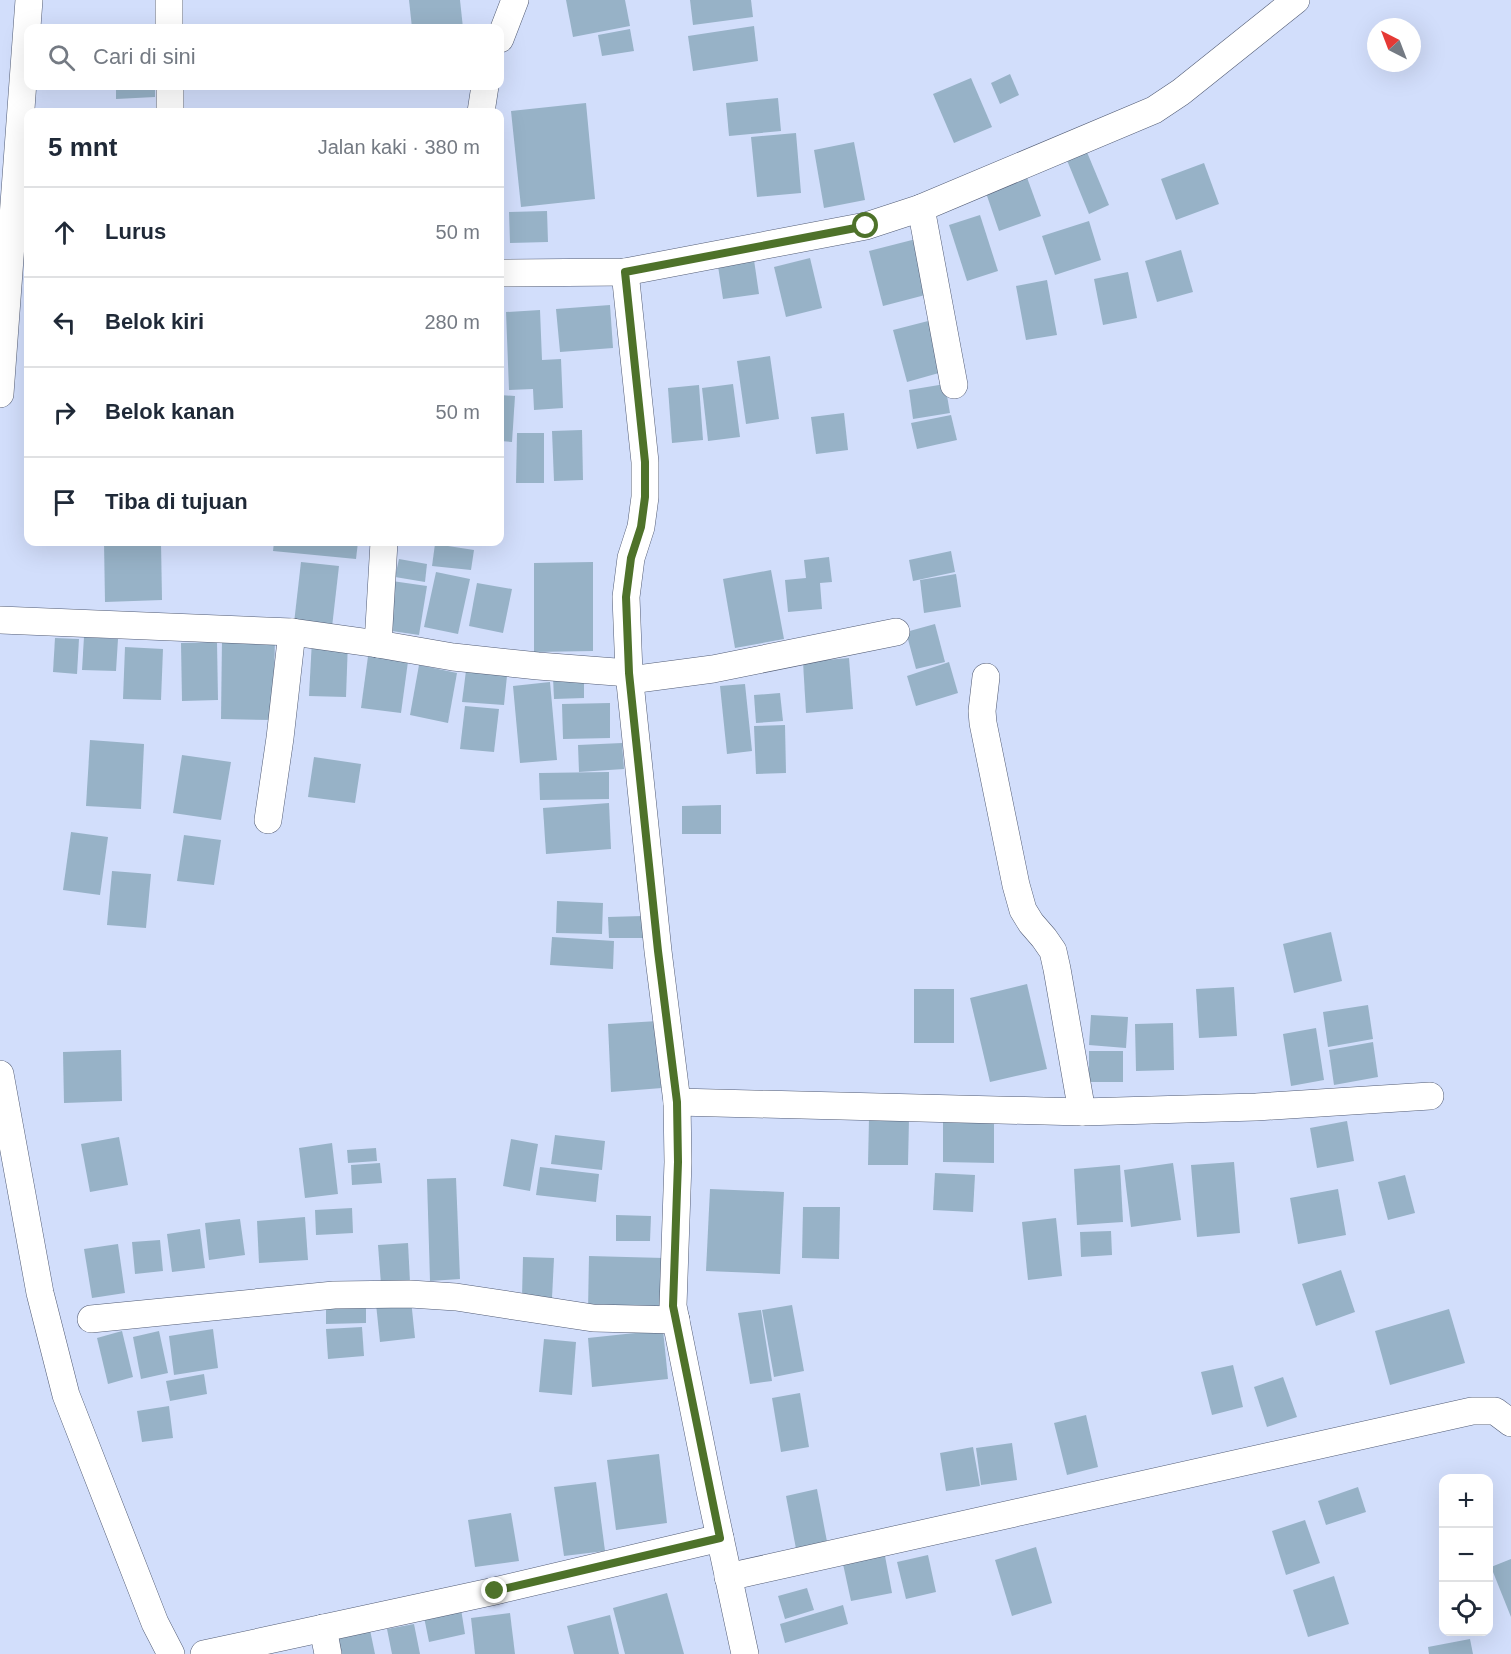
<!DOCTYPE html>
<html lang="id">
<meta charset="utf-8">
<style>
:root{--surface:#fff;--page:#f2f2f3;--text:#1f2937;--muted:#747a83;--line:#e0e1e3}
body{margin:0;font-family:Arial,sans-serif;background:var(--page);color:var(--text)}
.controls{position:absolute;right:18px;bottom:18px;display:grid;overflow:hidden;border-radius:12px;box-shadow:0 6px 24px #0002}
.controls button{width:54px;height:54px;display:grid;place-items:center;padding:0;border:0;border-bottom:2px solid var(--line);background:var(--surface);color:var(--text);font:30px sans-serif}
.compass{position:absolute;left:1367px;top:18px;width:54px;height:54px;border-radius:50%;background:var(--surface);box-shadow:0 6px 24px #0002;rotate:318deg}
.stop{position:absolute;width:18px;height:18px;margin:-14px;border:4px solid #4e722a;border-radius:50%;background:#fff}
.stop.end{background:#4e722a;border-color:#fff;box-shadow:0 2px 6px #0008}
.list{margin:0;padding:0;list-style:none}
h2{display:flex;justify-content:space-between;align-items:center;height:78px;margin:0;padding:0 24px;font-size:26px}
h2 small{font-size:20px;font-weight:400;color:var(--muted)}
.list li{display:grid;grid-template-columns:39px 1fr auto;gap:18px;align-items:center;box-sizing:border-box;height:90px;padding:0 24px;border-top:2px solid var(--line)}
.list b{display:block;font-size:22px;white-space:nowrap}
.list em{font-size:20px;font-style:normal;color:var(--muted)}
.icon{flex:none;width:33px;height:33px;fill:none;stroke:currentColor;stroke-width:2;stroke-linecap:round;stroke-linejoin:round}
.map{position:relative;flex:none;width:1511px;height:1654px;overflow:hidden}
.search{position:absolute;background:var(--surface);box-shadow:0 6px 24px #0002;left:24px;top:24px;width:480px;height:66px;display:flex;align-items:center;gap:15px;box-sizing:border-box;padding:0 21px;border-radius:12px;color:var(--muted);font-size:22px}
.panel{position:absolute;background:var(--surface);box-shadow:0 6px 24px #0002;left:24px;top:108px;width:480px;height:438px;border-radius:12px}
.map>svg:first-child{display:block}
.building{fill:#97b2c7}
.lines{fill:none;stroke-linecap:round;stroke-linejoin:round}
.minor-casing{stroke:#525c75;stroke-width:28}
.minor{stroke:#fff;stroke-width:27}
.route{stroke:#4e722a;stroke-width:8}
</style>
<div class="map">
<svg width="1511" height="1654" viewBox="0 0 1511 1654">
<rect width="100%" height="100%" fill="#d2defb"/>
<g class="building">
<polygon points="409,0 460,0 463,28 412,28"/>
<polygon points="566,0 625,0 630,26 573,37"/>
<polygon points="690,0 751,0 753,17 693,25"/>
<polygon points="754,26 758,61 693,71 688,36"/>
<polygon points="630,29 634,51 602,56 598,35"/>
<polygon points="1010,74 1019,95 1000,104 991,83"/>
<polygon points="971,78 992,127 954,143 933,94"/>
<polygon points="116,86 155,86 155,97 116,99"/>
<polygon points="778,98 781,131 729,136 726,103"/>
<polygon points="586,103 595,199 521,207 511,111"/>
<polygon points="796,133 801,193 757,197 751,137"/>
<polygon points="854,142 865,200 824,208 814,150"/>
<polygon points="1084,145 1109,205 1089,214 1064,153"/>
<polygon points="1204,163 1219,204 1176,220 1161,179"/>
<polygon points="1025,172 1041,216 999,231 984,187"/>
<polygon points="547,211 548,242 510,243 509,212"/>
<polygon points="980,215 998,271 967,281 949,225"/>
<polygon points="1089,221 1101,260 1055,275 1042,236"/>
<polygon points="916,239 929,294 883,306 869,251"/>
<polygon points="1181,250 1193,292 1157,302 1145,261"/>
<polygon points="810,258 822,308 786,317 774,267"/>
<polygon points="754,260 759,294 723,299 718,266"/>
<polygon points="1128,272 1137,318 1103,325 1094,279"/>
<polygon points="1047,280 1057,335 1026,340 1016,286"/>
<polygon points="610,305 613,348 560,352 556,309"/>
<polygon points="540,310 542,360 561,359 563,408 534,410 533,389 509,390 506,312"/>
<polygon points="932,320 946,371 907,382 893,330"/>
<polygon points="770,356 779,419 746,424 737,361"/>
<polygon points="733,384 740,437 708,441 702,388"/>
<polygon points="945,384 950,413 913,419 909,390"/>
<polygon points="699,385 703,440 672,443 668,388"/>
<polygon points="500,395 515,396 512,442 500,441"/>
<polygon points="844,413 848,450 816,454 811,417"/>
<polygon points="951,415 957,440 917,449 911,423"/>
<polygon points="582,430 583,480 554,481 552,431"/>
<polygon points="517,433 544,433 544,483 516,483"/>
<polygon points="104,542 161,542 162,600 105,602"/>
<polygon points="274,542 358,542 356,559 273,551"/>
<polygon points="435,544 474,550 471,570 432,566"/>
<polygon points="951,551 955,572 913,581 909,560"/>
<polygon points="829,557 832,582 820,583 822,609 788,612 785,580 806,578 804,560"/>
<polygon points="399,559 427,564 425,582 395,577"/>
<polygon points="301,562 339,566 332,627 294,623"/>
<polygon points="593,562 593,651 534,652 534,563"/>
<polygon points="771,570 784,639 735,648 723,579"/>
<polygon points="436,572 470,579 458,634 424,627"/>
<polygon points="956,574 961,607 924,613 920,580"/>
<polygon points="392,581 427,586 419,635 385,630"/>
<polygon points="477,583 512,589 503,633 469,626"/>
<polygon points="935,624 945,662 916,669 906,632"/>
<polygon points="84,637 118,639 116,671 82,670"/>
<polygon points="55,638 79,639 77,674 53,672"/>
<polygon points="222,639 275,639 273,720 221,719"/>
<polygon points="312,640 348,641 346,697 309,696"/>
<polygon points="217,642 218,700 182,701 181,643"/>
<polygon points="125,647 163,649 161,700 123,699"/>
<polygon points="369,649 409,654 401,713 361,708"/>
<polygon points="849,658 853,709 806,713 803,662"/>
<polygon points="949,662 958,693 916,706 907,676"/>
<polygon points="467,663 508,666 504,705 462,702"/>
<polygon points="419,665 457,673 448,723 410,715"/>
<polygon points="584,676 584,698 554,699 553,677"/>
<polygon points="550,682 557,760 520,763 513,686"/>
<polygon points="745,684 752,751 727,754 720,686"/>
<polygon points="780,693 783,721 756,723 754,695"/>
<polygon points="610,703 610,738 563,739 562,704"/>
<polygon points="465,706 499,709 494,752 460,749"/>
<polygon points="785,725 786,773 756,774 754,726"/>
<polygon points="90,740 144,744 141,809 86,806"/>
<polygon points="622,743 624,769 579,772 578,745"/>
<polygon points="182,755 231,762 221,820 173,813"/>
<polygon points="314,757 361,764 355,803 308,797"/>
<polygon points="609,772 609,799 540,800 539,773"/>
<polygon points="609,803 611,849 546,854 543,808"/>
<polygon points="721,805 721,834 682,834 682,806"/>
<polygon points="71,832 108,837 100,895 63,890"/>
<polygon points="184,835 221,840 214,885 177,881"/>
<polygon points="112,871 151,874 146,928 107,925"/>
<polygon points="557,901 603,903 602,934 556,933"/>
<polygon points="643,916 643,938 609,938 608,917"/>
<polygon points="1331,932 1342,981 1294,993 1283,944"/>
<polygon points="552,937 614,941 613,969 550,965"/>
<polygon points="1027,984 1047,1069 990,1082 970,998"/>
<polygon points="1234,987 1237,1036 1199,1038 1196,989"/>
<rect x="914" y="989" width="40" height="54"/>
<polygon points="1368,1005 1373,1039 1328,1047 1323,1012"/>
<polygon points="1091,1015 1128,1017 1126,1048 1089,1045"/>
<polygon points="658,1021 662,1088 611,1092 608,1024"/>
<polygon points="1173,1023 1174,1070 1136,1071 1135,1024"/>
<polygon points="1316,1028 1324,1080 1291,1086 1283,1034"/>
<polygon points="1373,1042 1378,1077 1334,1085 1329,1050"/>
<polygon points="121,1050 122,1101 64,1103 63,1052"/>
<rect x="1089" y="1051" width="34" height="31"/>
<polygon points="994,1115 994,1163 943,1162 943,1116"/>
<polygon points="869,1118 909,1118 908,1165 868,1165"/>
<polygon points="1347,1121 1354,1161 1317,1168 1310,1128"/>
<polygon points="555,1135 605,1141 602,1170 551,1164"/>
<polygon points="119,1137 128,1185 90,1192 81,1144"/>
<polygon points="511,1139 538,1144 530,1191 503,1186"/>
<polygon points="332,1143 338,1194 305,1198 299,1148"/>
<polygon points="376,1148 377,1161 348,1163 347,1150"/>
<polygon points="1234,1162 1240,1233 1197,1237 1191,1165"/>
<polygon points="380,1163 382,1183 352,1185 351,1165"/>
<polygon points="1173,1163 1181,1220 1131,1227 1124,1170"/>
<polygon points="1120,1165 1123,1222 1077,1225 1074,1169"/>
<polygon points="540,1167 599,1174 596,1202 536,1195"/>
<polygon points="935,1173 975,1175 973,1212 933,1210"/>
<polygon points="1405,1175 1415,1213 1388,1220 1378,1182"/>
<polygon points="456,1178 460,1279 430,1281 427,1179"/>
<polygon points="710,1189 784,1192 780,1274 706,1271"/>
<polygon points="1338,1189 1346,1235 1298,1244 1290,1198"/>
<polygon points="803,1207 840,1207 839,1259 802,1258"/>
<polygon points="352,1208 353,1233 316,1235 315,1210"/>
<polygon points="616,1215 651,1216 650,1241 616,1241"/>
<polygon points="305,1217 308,1260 259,1263 257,1221"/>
<polygon points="1056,1218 1062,1276 1028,1280 1022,1222"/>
<polygon points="240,1219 245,1255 209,1260 205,1223"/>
<polygon points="200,1229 205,1268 172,1272 167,1234"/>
<polygon points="1111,1231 1112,1255 1081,1257 1080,1232"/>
<polygon points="160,1240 163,1271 135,1274 132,1242"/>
<polygon points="408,1243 410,1282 381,1284 378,1245"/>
<polygon points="118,1244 125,1293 92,1298 84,1249"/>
<polygon points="589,1256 664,1258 663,1312 588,1311"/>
<polygon points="523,1257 554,1258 552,1298 522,1297"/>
<polygon points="1341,1270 1355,1312 1316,1326 1302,1284"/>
<polygon points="411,1300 415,1338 380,1342 376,1304"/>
<polygon points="326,1301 366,1301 366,1323 326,1324"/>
<polygon points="792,1305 804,1371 774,1377 762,1310"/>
<polygon points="1449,1309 1465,1363 1390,1385 1375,1331"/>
<polygon points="761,1310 772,1381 750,1384 738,1313"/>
<polygon points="362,1327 364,1356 328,1359 326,1329"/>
<polygon points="213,1329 218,1368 174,1375 169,1336"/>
<polygon points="663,1330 668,1379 592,1387 588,1338"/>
<polygon points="122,1331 133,1377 108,1384 97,1338"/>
<polygon points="159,1331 168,1373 141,1379 133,1337"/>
<polygon points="544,1339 576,1342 572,1395 539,1392"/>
<polygon points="1233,1365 1243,1407 1212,1415 1201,1372"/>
<polygon points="204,1374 207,1394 170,1401 166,1381"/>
<polygon points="1283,1377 1297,1417 1267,1427 1254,1387"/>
<polygon points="800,1393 809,1447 781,1452 772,1398"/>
<polygon points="169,1406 173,1438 142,1442 137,1411"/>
<polygon points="1086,1415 1098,1467 1067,1475 1054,1423"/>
<polygon points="1012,1443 1017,1480 981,1485 976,1448"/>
<polygon points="973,1447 980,1486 946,1491 940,1453"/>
<polygon points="659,1454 667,1523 616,1530 607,1460"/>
<polygon points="596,1482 605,1551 564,1556 554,1487"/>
<polygon points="1358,1487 1366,1512 1326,1525 1318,1501"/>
<polygon points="817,1489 828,1547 797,1554 786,1496"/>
<polygon points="511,1513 519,1561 475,1567 468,1520"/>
<polygon points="1305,1520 1320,1563 1286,1575 1272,1531"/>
<polygon points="1036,1547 1052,1603 1012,1616 995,1560"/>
<polygon points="928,1555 936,1592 906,1599 897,1562"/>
<polygon points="885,1556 892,1593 851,1601 843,1564"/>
<polygon points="1511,1559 1511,1617 1491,1567"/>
<polygon points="1334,1576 1349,1624 1308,1637 1293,1590"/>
<polygon points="807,1588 814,1610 785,1619 778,1596"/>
<polygon points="667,1593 684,1654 625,1654 613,1608"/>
<polygon points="843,1605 848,1624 785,1643 780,1624"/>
<polygon points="461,1609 465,1634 429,1642 424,1617"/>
<polygon points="510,1613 515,1654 475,1654 471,1618"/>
<polygon points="610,1615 619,1654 574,1654 567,1626"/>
<polygon points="414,1624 420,1654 392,1654 387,1629"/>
<polygon points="370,1630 375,1654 336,1654 332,1638"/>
<polygon points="1470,1639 1473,1654 1429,1654 1428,1647"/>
</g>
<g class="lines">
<defs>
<g id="minor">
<polyline points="169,0 169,28"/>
<polyline points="500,39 515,0"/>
<polyline points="170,86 170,112"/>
<polyline points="481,112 485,86"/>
<polyline points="921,208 954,385"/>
<polyline points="625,272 645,462 645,497 641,527 631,558 626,597 629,673 658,951 677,1102 678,1162 673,1306 710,1491 745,1654"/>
<polyline points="500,273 625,272 866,226 921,208 1154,110 1181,92 1296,0"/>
<polyline points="0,394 29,0"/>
<polyline points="0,620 292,632 378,644 453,657 538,666 629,673"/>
<polyline points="378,644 384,542"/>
<polyline points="986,677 982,711 983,723 1016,885 1023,910 1031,923 1044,938 1053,951 1057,969 1082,1112"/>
<polyline points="630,680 713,669 896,632"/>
<polyline points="268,820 280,738 292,632"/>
<polyline points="0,1074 40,1293 66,1395 155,1623 171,1654"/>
<polyline points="677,1102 1082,1112 1256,1107 1430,1096"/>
<polyline points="91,1319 334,1295 410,1294 456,1297 593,1318 676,1320"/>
<polyline points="728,1577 1472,1411 1495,1411 1511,1423"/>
<polyline points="323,1628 328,1654"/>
<polyline points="204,1654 495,1591 720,1538"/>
</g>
</defs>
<use href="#minor" class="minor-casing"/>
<use href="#minor" class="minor"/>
</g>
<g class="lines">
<polyline class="route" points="495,1591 720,1538 673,1306 678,1162 677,1102 658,951 629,673 626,597 631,558 641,527 645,497 645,462 625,272 866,226"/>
</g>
</svg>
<div class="controls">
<button>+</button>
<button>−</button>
<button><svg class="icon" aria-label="locate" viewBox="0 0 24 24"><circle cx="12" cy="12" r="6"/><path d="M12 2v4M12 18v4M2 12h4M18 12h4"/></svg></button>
</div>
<svg class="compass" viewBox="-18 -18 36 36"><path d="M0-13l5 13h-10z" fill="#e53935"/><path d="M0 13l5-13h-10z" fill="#747a83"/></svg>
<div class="stop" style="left:866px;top:226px"></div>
<div class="stop end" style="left:495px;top:1591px"></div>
<div class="search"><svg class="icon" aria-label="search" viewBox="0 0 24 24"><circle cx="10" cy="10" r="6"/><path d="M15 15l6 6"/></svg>Cari di sini</div>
<section class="panel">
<h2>5 mnt<small>Jalan kaki · 380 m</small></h2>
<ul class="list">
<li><svg class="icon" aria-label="ahead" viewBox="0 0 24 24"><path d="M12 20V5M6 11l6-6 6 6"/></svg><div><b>Lurus</b></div><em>50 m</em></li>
<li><svg class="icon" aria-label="left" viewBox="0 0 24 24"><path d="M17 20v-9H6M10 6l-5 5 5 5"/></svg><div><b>Belok kiri</b></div><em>280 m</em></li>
<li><svg class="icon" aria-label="right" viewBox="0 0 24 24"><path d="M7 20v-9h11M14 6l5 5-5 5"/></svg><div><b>Belok kanan</b></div><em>50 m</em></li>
<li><svg class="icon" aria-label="arrive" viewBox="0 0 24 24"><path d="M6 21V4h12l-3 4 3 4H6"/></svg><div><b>Tiba di tujuan</b></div></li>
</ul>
</section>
</div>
